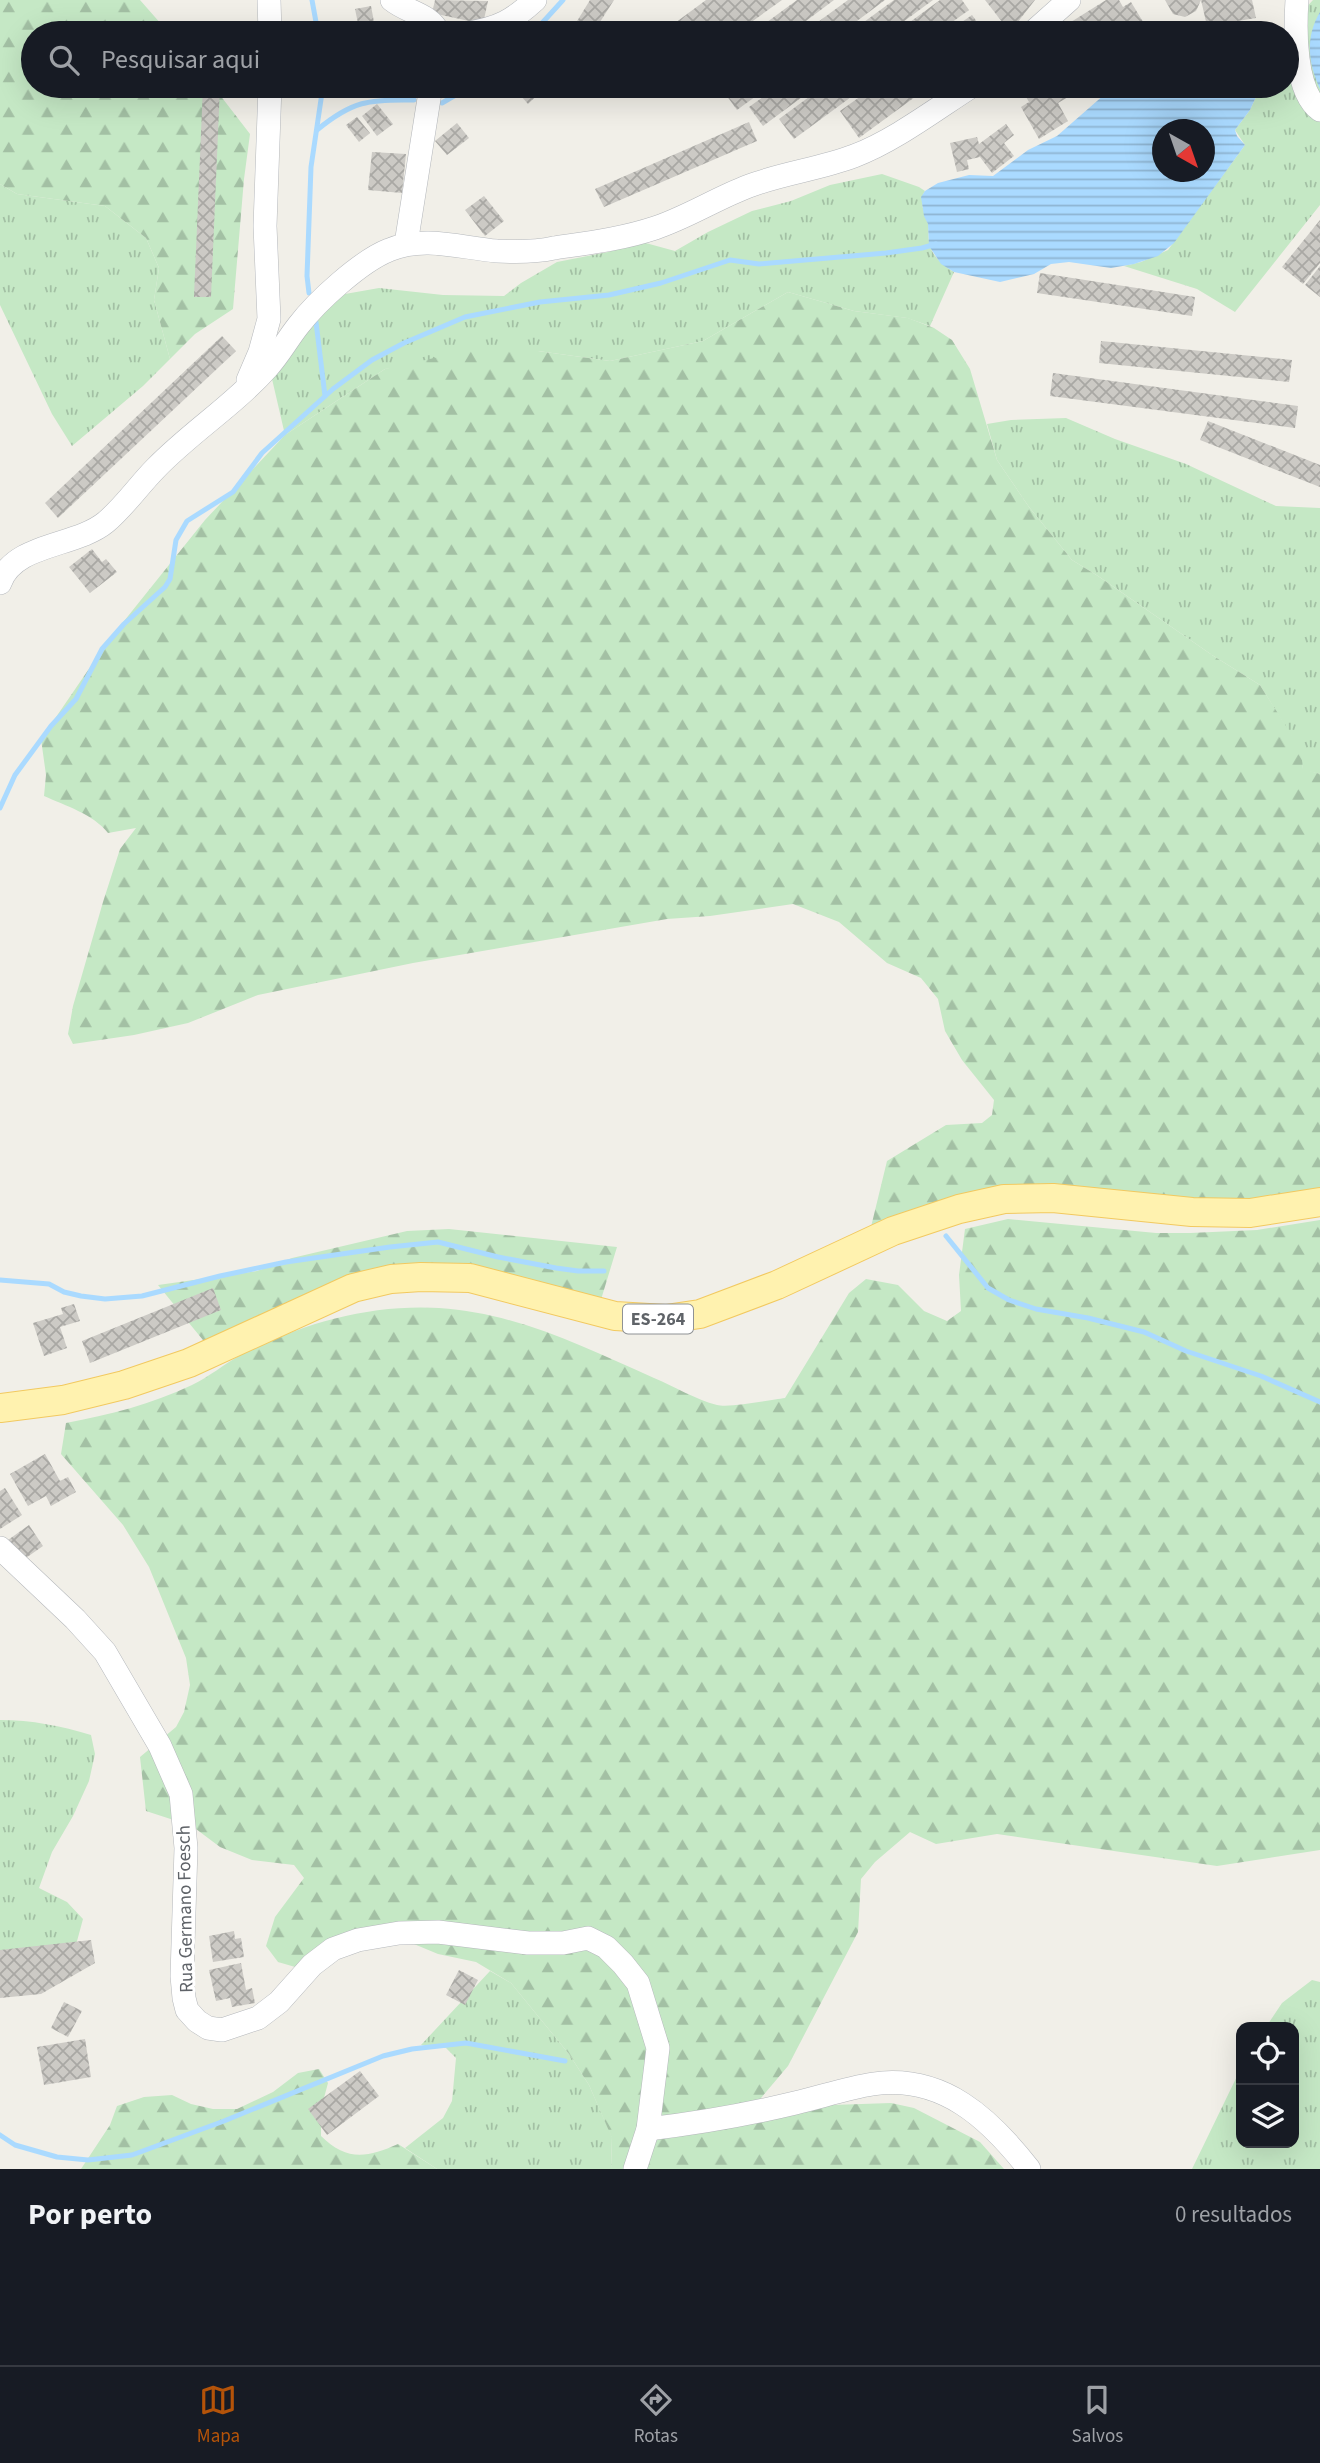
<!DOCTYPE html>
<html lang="pt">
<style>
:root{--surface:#171b24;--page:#20242c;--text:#f1f3f6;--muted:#9ea1a6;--line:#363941;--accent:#b45309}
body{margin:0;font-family:"Source Sans 3",sans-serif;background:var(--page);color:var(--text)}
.controls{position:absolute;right:21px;bottom:21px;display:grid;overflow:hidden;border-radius:14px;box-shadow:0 7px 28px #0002}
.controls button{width:63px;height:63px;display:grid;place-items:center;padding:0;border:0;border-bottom:2px solid var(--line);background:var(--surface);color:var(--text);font:35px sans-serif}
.compass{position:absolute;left:1152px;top:119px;width:63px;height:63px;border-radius:50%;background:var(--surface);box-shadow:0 7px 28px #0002;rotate:140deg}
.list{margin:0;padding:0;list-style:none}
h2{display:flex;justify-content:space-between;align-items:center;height:91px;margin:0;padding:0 28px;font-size:30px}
h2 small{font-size:23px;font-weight:400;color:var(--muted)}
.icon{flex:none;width:38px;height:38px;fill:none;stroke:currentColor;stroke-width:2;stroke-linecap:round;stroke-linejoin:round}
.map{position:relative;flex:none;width:1320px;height:2169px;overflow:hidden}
.search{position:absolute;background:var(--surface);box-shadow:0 7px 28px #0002;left:21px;right:21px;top:21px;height:77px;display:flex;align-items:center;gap:18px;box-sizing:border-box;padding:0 24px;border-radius:38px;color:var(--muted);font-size:26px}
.sheet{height:196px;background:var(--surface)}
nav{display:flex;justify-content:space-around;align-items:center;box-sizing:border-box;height:98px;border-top:2px solid var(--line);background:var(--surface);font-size:19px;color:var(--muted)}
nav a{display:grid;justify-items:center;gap:4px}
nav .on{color:var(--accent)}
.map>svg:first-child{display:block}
.grass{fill:url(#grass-tufts)}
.forest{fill:url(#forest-firs)}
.water{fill:url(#water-rules);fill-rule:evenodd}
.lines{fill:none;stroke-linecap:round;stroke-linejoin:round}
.stream{stroke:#aadaff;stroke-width:5}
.building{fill:url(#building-cross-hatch)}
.minor-casing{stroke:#b5b8bc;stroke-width:24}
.major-casing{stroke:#f2c960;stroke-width:30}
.minor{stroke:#fff;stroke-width:23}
.major{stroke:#fff2af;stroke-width:28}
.labels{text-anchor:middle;stroke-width:6;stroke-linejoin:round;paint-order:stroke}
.shield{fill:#fff;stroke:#8f9295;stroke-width:2}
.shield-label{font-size:18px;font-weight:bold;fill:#5f6368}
.street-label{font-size:19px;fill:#5f6368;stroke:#fff}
</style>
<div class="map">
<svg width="1320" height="2169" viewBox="0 0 1320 2169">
<defs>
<pattern id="grass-tufts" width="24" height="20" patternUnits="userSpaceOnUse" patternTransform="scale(1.75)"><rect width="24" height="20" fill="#c5e8c5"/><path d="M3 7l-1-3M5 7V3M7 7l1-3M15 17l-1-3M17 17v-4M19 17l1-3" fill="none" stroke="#a3c0a4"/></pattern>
<pattern id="forest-firs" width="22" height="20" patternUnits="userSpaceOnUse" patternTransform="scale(1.75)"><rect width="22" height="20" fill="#c5e8c5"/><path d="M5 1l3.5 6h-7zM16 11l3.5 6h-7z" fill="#a3c0a4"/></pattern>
<pattern id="water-rules" width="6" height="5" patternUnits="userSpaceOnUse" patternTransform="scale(1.75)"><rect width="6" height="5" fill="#aadaff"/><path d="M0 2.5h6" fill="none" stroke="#8eb4d2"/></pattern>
<pattern id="building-cross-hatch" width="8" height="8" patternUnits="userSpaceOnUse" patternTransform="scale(1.75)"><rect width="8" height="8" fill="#cccac5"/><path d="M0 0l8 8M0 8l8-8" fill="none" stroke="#a9a8a4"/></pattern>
</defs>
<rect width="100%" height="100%" fill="#f1efe8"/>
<g class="grass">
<polygon points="1313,0 1320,0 1320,205 1235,312 1197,289 1124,266 1141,262 1168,250 1245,145 1235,130 1250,110 1261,86 1287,86 1287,33 1283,33"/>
<path d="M882,174l37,13 6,4c-7,11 0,22 3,33 1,5 0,12 1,18 2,14 14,23 25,30l-24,54 -23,-8 -53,-7 -66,-19 -85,49 -93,20 -72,-10 -153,18 -100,66 -16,-69 48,-52 28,-20 34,-6 64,7 61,1 17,-13 36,-21 51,-10 34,-10 33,9 33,-19 44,-21 39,-10 39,-16z"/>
<polygon points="0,184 17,194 105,206 146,238 159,268 154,300 170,359 143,386 72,446 52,414 0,305"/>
<polygon points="1066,418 1115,439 1186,464 1276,506 1320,508 1320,774 1303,770 1300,750 1260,685 1212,655 1098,576 1072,560 1029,507 997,460 987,424 1011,420"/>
<path d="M0,1720c32,0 61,6 91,15l4,19 -6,27 -16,35 -21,36 -13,36 28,14 16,17 -10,37 -73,40z"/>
<polygon points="490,1971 511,1983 569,2054 589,2085 612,2137 611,2169 437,2169 405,2148 443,2118 452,2101 456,2058 446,2048 421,2045"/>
<polygon points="1312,1980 1320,1982 1320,2169 1192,2169 1241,2068 1241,2143 1294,2143 1294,2027 1266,2027 1282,2003"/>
</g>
<g class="forest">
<polygon points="0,0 140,0 169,33 33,33 33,86 213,86 250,134 244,179 233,309 195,334 170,359 154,300 159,268 146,238 105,206 17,194 0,184"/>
<path d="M788,292l66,19 54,7 26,10 18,12 18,29 27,91 32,47 43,53 26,16 114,79 48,30 41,65 2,19 17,5v420l-34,6h-191l-225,31 17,-70 59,-36 36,-2 10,-8 2,-15 -32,-40 -17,-29 -7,-32 -17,-21 -34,-15 -48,-41 -46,-18 -83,12 -43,3 -254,44 -155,32 -70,28 -54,12 -61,9 -5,-10 5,-28 30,-104 17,-53 16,-21 -28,5c-15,-19 -42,-27 -64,-37l2,-21 -5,-36 67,-98 97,-121 80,-85 100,-66 94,-21 59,3 72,10 93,-20z"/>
<path d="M1008,1219l148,14h34l67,-3 63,-10v630l-103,16 -220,-32 -61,10 -26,-12 -35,30 -14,17 -3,53 -70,134 -43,51 87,-12 59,-2 23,5 66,34 24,27h-393l1,-31 -23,-53 -20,-31 -58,-71 -35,-21 -38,-8 -41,-17 -95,32 -24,-7 -12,-16 9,-29 29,-39 -10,-13 -42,-5 -32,-13 -28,-21 -46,-15 -6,-54 36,-30 8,-15 6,-27 -4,-27 -37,-91 -26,-42 -62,-71 5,-31c43,-8 86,-19 126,-38 17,-8 32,-21 49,-30 61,-32 129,-51 198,-47 78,5 145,39 215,70 20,8 42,22 63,27 13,3 53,-5 68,-7l64,-105 17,-14 32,6 26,26 23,10 14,-10 -2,-36 6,-46z"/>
<polygon points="449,1229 617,1247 596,1316 540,1301 412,1282 207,1345 158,1285 257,1271 292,1258 407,1231"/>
<path d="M319,2069l9,14 -7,26v27c25,25 46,22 77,8l39,25h-356l29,-44 7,-19 27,-9 28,-2 19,9 22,5h24l36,-17 25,-19z"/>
</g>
<g class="water">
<path d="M1320,12v77c-12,-26 -15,-52 0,-77z"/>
<path d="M1120,86h141l-11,24 -15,20 2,6 8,9 -71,98 -16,13 -24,8 -23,4 -42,-6 -18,2 -17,10 -34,8 -46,-10 -13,-8 -12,-18 -1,-22 -4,-8 -3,-19 4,-6 13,-8 31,-8 24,1 35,-26 29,-14 48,-42zM1162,130h42v42h-42z"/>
</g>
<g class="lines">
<g class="stream">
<polyline points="312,0 318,33"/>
<polyline points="533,33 563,0"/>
<polyline points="442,103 471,86"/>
<path d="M317,130c35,-29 52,-31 97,-30"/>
<polyline points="309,293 307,276 311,167 323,86"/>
<polyline points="316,322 325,396"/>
<polyline points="0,808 15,775 51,726 76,699 102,649 124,624 165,587 170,579 176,540 187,521 233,492 262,453 333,389 372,360 404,343 465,317 540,302 609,295 661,283 730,260 759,264 886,253 922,248 936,244"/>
<polyline points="946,1236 988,1288 1009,1300 1036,1309 1088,1318 1144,1332 1186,1351 1261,1376 1320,1402"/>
<polyline points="0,1280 49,1284 64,1292 81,1296 105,1299 142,1296 220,1276 286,1262 390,1247 438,1242 498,1257 556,1268 578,1271 604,1271"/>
<polyline points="0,2135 15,2145 57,2157 88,2160 132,2155 224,2121 383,2056 412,2049 466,2043 565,2061"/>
</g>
</g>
<g class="building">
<polygon points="435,0 488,1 483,24 432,13"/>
<polygon points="590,0 614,0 593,33 575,33 571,31"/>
<polygon points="706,0 782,0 736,33 682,33 675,23"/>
<polygon points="797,0 834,0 790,33 752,33"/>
<polygon points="848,0 885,0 841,33 803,33"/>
<polygon points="894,0 933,0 888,33 849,33"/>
<polygon points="940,0 962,0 969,10 937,33 895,33"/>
<polygon points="985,0 1035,0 1010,32"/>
<polygon points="1106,0 1119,0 1123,7 1131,2 1145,25 1131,33 1067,33 1063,27"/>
<polygon points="1165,0 1201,0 1196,11 1185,17 1173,14"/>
<polygon points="1201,0 1252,0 1256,18 1207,26"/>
<polygon points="371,6 376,33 360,33 355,9"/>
<polygon points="972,15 985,33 946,33"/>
<polygon points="408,23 408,27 426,26 426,33 382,33 382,24"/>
<polygon points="1175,24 1205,32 1205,33 1173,33"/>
<polygon points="203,86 220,86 211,297 194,297"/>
<polygon points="515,86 547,86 528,104 513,87"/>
<polygon points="733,86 770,86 737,110 724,92"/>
<polygon points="778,86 817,86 763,126 749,107"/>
<polygon points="824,86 866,86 794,139 779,119"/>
<polygon points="875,86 930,86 859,138 840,111"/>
<polygon points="1029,86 1078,86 1080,90 1058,103 1068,121 1039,139 1021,107 1029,102 1022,90"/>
<polygon points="377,104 393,124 377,136 362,116"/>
<polygon points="357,117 370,133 359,142 346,125"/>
<polygon points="749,122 757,141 604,207 595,189"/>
<polygon points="457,123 469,138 447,155 435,141"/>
<polygon points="1006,124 1014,135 1004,143 1014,156 992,173 980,157 967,160 969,169 957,172 950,143 977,137 979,144"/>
<polygon points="372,152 406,154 402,193 368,190"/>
<polygon points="484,196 504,221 485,236 465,210"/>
<polygon points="1320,220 1320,263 1303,284 1282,267"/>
<polygon points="1320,266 1320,297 1305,285"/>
<polygon points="1040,273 1195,297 1192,316 1037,293"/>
<polygon points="222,336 236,351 58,518 45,503"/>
<polygon points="1101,341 1292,360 1289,382 1099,363"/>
<polygon points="1053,373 1298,406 1295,428 1050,396"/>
<polygon points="1208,421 1320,465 1320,487 1200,440"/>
<polygon points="92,549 102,562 106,559 117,572 90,593 69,567"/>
<polygon points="213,1288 221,1310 90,1363 82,1341"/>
<polygon points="74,1304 80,1321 60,1327 67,1348 44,1356 33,1323 63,1314 61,1308"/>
<polygon points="45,1454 60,1481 68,1477 76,1492 51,1506 46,1496 28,1506 10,1474"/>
<polygon points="5,1488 22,1515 0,1529 0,1491"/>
<polygon points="29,1525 43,1546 23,1560 8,1540"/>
<polygon points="234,1931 235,1939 241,1938 244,1957 213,1962 209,1936"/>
<polygon points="91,1940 95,1963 41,1994 0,1998 0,1950"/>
<polygon points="241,1963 246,1990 252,1988 255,2003 232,2007 230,1998 216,2001 209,1970"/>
<polygon points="459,1970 478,1980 465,2005 446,1995"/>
<polygon points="64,2002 82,2011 68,2037 51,2028"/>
<polygon points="85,2039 91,2077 44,2085 37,2047"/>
<polygon points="360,2071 379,2096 327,2135 308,2109"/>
</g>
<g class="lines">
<defs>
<g id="minor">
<polyline points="269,0 270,33"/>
<path d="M392,0c16,13 37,13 47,33"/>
<path d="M1297,0c-2,29 -3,91 23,110"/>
<path d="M468,33c31,-5 44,-12 67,-33"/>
<polyline points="1032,33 1069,0"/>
<polyline points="406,244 431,86"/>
<polyline points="248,380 260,352 269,319 265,226 270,86"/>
<path d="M0,583c14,-40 76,-36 106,-61 19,-16 33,-37 50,-54 35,-36 78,-63 111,-100 12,-13 20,-28 31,-42 19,-25 63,-65 91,-76 35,-15 72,-2 108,1 18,1 39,1 57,-3 34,-5 68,-9 101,-20 33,-11 62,-30 94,-42 34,-13 71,-17 105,-30 40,-15 82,-47 118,-70"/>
<polyline points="0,1548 75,1619 105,1652 160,1746 181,1794 186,1848 182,1976 184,1998 187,2010 197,2021 208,2028 222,2030 258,2018 279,2002 312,1965 333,1949 358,1940 399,1933 438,1932 528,1943 563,1943 588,1938 606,1947 623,1964 638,1983 658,2048 648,2129 635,2169"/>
<path d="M648,2129c51,-6 97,-14 147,-26 26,-6 52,-15 78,-19 70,-10 117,35 156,85"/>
</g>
<polyline id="major" points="0,1408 63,1400 124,1385 189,1363 353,1288 391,1279 421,1277 470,1278 615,1316 666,1319 700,1314 777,1285 893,1231 959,1209 1004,1199 1053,1198 1192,1212 1250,1213 1320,1202"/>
</defs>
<use href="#minor" class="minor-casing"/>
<use href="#major" class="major-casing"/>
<use href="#minor" class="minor"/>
<use href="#major" class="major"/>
</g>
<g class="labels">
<rect class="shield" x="623" y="1304.5" width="70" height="29" rx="5"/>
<g class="shield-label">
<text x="658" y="1325">ES-264</text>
</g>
<g class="street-label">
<text transform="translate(184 1909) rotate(-91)" y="7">Rua Germano Foesch</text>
</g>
</g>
</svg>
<div class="controls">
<button><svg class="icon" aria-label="locate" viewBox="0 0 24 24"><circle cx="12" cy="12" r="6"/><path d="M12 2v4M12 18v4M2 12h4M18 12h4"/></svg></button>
<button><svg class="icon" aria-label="layers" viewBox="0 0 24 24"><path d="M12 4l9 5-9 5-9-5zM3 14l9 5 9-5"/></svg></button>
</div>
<svg class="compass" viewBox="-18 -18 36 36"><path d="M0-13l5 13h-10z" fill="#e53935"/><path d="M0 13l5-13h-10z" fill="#9ea1a6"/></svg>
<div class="search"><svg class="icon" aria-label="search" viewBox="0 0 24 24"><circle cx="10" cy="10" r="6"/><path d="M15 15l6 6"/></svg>Pesquisar aqui</div>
</div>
<section class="sheet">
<h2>Por perto<small>0 resultados</small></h2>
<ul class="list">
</ul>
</section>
<nav>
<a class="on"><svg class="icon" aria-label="map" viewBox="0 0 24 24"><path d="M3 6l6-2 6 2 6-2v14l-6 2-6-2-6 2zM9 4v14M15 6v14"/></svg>Mapa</a>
<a><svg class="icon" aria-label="directions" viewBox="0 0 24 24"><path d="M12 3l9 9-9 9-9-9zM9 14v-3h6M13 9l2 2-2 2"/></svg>Rotas</a>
<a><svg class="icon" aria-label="saved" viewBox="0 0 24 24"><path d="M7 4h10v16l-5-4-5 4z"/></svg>Salvos</a>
</nav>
